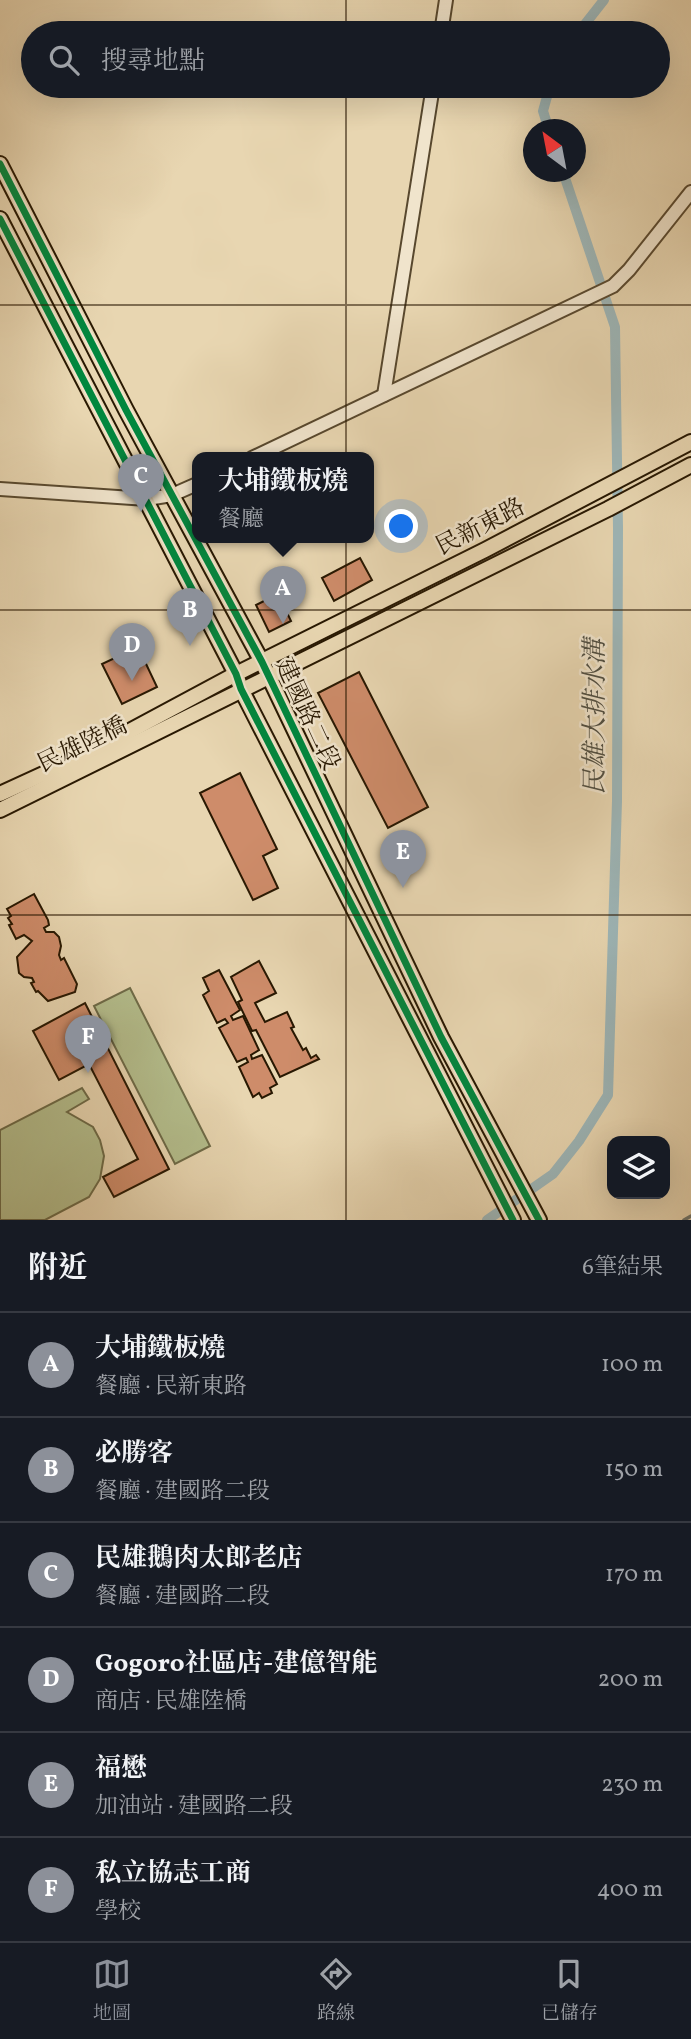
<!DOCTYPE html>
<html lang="zh-TW">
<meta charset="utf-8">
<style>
:root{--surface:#171b24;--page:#20242c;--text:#f1f3f6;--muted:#9ea1a6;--line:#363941;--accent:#8c9099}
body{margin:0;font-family:Vollkorn,"Noto Serif TC",serif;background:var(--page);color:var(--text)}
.controls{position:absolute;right:21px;bottom:21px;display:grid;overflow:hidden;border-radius:14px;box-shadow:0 7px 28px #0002}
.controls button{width:63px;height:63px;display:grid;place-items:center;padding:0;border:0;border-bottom:2px solid var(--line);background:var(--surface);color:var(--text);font:35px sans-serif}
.compass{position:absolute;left:523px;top:119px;width:63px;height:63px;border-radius:50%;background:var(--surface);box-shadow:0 7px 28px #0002;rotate:328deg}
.you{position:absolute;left:402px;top:527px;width:24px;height:24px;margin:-18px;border:5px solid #fff;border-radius:50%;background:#1a73e8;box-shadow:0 0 0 10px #1a73e833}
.badge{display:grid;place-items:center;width:46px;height:46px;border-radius:50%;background:var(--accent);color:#fff;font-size:23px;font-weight:700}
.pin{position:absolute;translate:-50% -58px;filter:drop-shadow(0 2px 4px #0008)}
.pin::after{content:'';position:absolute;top:37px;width:24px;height:21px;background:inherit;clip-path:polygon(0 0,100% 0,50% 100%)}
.popup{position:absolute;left:192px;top:452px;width:182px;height:91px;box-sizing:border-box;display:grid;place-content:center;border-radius:14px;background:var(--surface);filter:drop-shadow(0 2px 5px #0005);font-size:23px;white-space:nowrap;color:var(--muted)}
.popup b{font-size:26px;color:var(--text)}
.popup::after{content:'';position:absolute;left:50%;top:100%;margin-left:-14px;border:14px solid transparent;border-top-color:var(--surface)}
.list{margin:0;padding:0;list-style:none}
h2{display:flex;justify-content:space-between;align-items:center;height:91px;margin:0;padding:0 28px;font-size:30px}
h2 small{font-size:23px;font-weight:400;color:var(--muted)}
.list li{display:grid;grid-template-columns:46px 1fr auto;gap:21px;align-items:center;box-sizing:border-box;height:105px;padding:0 28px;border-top:2px solid var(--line)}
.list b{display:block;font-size:26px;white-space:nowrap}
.list p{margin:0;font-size:23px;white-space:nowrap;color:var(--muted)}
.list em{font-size:23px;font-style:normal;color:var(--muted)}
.icon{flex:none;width:38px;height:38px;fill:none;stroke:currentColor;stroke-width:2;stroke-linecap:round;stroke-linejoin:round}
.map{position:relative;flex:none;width:691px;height:1220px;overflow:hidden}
.search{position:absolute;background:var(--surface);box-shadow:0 7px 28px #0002;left:21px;right:21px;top:21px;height:77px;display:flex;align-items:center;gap:18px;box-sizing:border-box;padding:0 24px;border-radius:38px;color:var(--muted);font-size:26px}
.sheet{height:721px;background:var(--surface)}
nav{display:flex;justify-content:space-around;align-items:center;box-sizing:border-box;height:98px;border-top:2px solid var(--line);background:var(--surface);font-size:19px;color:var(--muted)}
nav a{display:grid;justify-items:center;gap:4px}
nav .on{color:var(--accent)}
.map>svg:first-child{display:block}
.green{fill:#b4be8d;stroke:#6e6b48;stroke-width:2}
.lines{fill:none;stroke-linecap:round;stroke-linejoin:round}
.stream{stroke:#6e776f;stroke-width:3.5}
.canal{stroke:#9db6b8;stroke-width:10}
.building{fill:#ce8c6a;stroke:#281802;stroke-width:2}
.minor-casing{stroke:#58482e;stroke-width:16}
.major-casing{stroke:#281802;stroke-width:18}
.minor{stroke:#f0e4cc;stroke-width:12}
.major{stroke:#e8d6b1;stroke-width:14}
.cycleway-casing{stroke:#f0e4cc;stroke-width:11}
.cycleway{stroke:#00873e;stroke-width:7}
.grid{fill:none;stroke:#281802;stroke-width:2;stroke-opacity:0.55}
.labels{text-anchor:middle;stroke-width:5;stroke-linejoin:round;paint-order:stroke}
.street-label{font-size:24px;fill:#281802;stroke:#f0e4cc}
.water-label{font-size:26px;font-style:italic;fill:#514f42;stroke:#f0e4cc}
</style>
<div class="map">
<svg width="691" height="1220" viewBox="0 0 691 1220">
<rect width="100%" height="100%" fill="#e8d6b1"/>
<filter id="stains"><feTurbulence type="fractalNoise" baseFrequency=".00286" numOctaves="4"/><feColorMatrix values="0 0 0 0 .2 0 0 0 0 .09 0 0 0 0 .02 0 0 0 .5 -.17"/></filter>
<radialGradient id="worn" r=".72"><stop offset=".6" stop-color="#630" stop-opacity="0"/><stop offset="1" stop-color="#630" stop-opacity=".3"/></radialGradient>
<g class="green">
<polygon points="130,988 210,1146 175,1164 94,1006"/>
<polygon points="82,1088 89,1099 67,1112 93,1127 100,1140 104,1156 100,1179 89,1197 45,1220 0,1220 0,1130"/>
</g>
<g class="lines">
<polyline class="stream" points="684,1220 691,1216"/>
<g class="canal">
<polyline points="578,33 604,0"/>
<polyline points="549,130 543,111 550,86"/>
<polyline points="487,1220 553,1174 579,1141 608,1095 617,801 618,528 615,327 563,172"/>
</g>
</g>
<g class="building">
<polygon points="360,558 372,580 334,601 322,578"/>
<polygon points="278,594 291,621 269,632 256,605"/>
<polygon points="138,647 157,687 122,704 102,664"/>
<polygon points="359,672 428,807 388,828 318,693"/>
<polygon points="240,773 277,849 263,856 278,888 253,900 200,793"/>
<polygon points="34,894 48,920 49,925 44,928 46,932 54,932 59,937 61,946 59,955 61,960 64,958 77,984 75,992 48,1001 38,991 36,992 31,983 34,982 32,978 24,977 19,973 17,957 32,941 24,935 16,939 9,925 12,924 8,918 11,916 7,909"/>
<polygon points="259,961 276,993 255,1003 265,1022 287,1012 294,1027 291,1028 303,1050 306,1048 311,1058 316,1055 319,1059 280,1077 256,1030 252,1031 238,1002 242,1000 231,977"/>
<polygon points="219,970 240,1010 231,1016 233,1020 243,1016 259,1050 251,1055 252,1059 262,1055 277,1084 270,1088 272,1093 262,1098 259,1093 253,1097 239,1067 248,1062 246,1058 237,1062 219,1028 228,1023 225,1019 217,1023 203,995 209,991 203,978"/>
<polygon points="85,1003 169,1169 114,1197 103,1177 138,1159 89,1064 59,1080 33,1031"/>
</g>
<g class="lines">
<defs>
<g id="minor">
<polyline points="441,33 446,0"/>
<polyline points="384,395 433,86"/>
<polyline points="252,458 613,286 629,270 691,192"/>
<polyline points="0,489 147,499 172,495 197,484"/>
</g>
<g id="major">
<polyline points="0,164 126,410 262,662 441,1037 539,1220"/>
<polyline points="0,219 236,674 241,689 513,1220"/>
<polyline points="0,794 87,754 236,674 485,550 691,442"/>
<polyline points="0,810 608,509 691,465"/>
</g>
</defs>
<use href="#minor" class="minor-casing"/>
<use href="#major" class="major-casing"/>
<use href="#minor" class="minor"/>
<use href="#major" class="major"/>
<defs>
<g id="cycleway">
<polyline points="0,164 126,410 262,662 441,1037 539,1220"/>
<polyline points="0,219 236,674 241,689 513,1220"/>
</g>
</defs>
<use href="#cycleway" class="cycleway-casing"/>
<use href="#cycleway" class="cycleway"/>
</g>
<path class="grid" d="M346,0v33M346,86v1134M0,305h691M0,610h691M0,915h691"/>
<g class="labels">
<g class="street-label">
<text transform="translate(480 526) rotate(-27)" y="8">民新東路</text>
<text transform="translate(308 714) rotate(65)" y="8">建國路二段</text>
<text transform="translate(82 744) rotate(-26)" y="8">民雄陸橋</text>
</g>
<g class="water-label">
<text transform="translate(594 717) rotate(-90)" y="9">民雄大排水溝</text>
</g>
</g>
<rect width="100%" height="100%" filter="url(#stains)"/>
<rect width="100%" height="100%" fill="url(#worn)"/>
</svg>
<div class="controls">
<button><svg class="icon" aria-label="layers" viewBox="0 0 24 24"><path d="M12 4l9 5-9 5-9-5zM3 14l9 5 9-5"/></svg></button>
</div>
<svg class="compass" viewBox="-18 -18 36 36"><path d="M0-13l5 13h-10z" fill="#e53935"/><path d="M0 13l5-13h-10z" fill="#9ea1a6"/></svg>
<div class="you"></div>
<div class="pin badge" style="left:283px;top:624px">A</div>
<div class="popup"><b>大埔鐵板燒</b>餐廳</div>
<div class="pin badge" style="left:190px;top:646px">B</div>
<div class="pin badge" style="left:141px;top:512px">C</div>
<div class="pin badge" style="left:132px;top:681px">D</div>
<div class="pin badge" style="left:403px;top:888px">E</div>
<div class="pin badge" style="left:88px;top:1073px">F</div>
<div class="search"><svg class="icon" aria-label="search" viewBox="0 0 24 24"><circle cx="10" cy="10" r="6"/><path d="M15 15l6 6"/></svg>搜尋地點</div>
</div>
<section class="sheet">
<h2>附近<small>6筆結果</small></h2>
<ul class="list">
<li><span class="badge">A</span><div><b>大埔鐵板燒</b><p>餐廳 · 民新東路</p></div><em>100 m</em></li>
<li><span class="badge">B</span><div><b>必勝客</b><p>餐廳 · 建國路二段</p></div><em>150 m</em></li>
<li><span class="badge">C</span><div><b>民雄鵝肉太郎老店</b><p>餐廳 · 建國路二段</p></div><em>170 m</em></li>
<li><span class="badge">D</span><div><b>Gogoro社區店-建億智能</b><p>商店 · 民雄陸橋</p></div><em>200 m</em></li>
<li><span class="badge">E</span><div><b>福懋</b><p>加油站 · 建國路二段</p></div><em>230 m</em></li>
<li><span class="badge">F</span><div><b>私立協志工商</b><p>學校</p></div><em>400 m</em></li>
</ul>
</section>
<nav>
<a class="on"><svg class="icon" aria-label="map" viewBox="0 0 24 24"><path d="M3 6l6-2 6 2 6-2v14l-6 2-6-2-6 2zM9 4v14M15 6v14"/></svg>地圖</a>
<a><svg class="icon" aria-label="directions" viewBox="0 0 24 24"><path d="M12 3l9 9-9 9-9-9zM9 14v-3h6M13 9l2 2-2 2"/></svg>路線</a>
<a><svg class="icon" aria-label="saved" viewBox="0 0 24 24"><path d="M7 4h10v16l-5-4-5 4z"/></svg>已儲存</a>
</nav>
